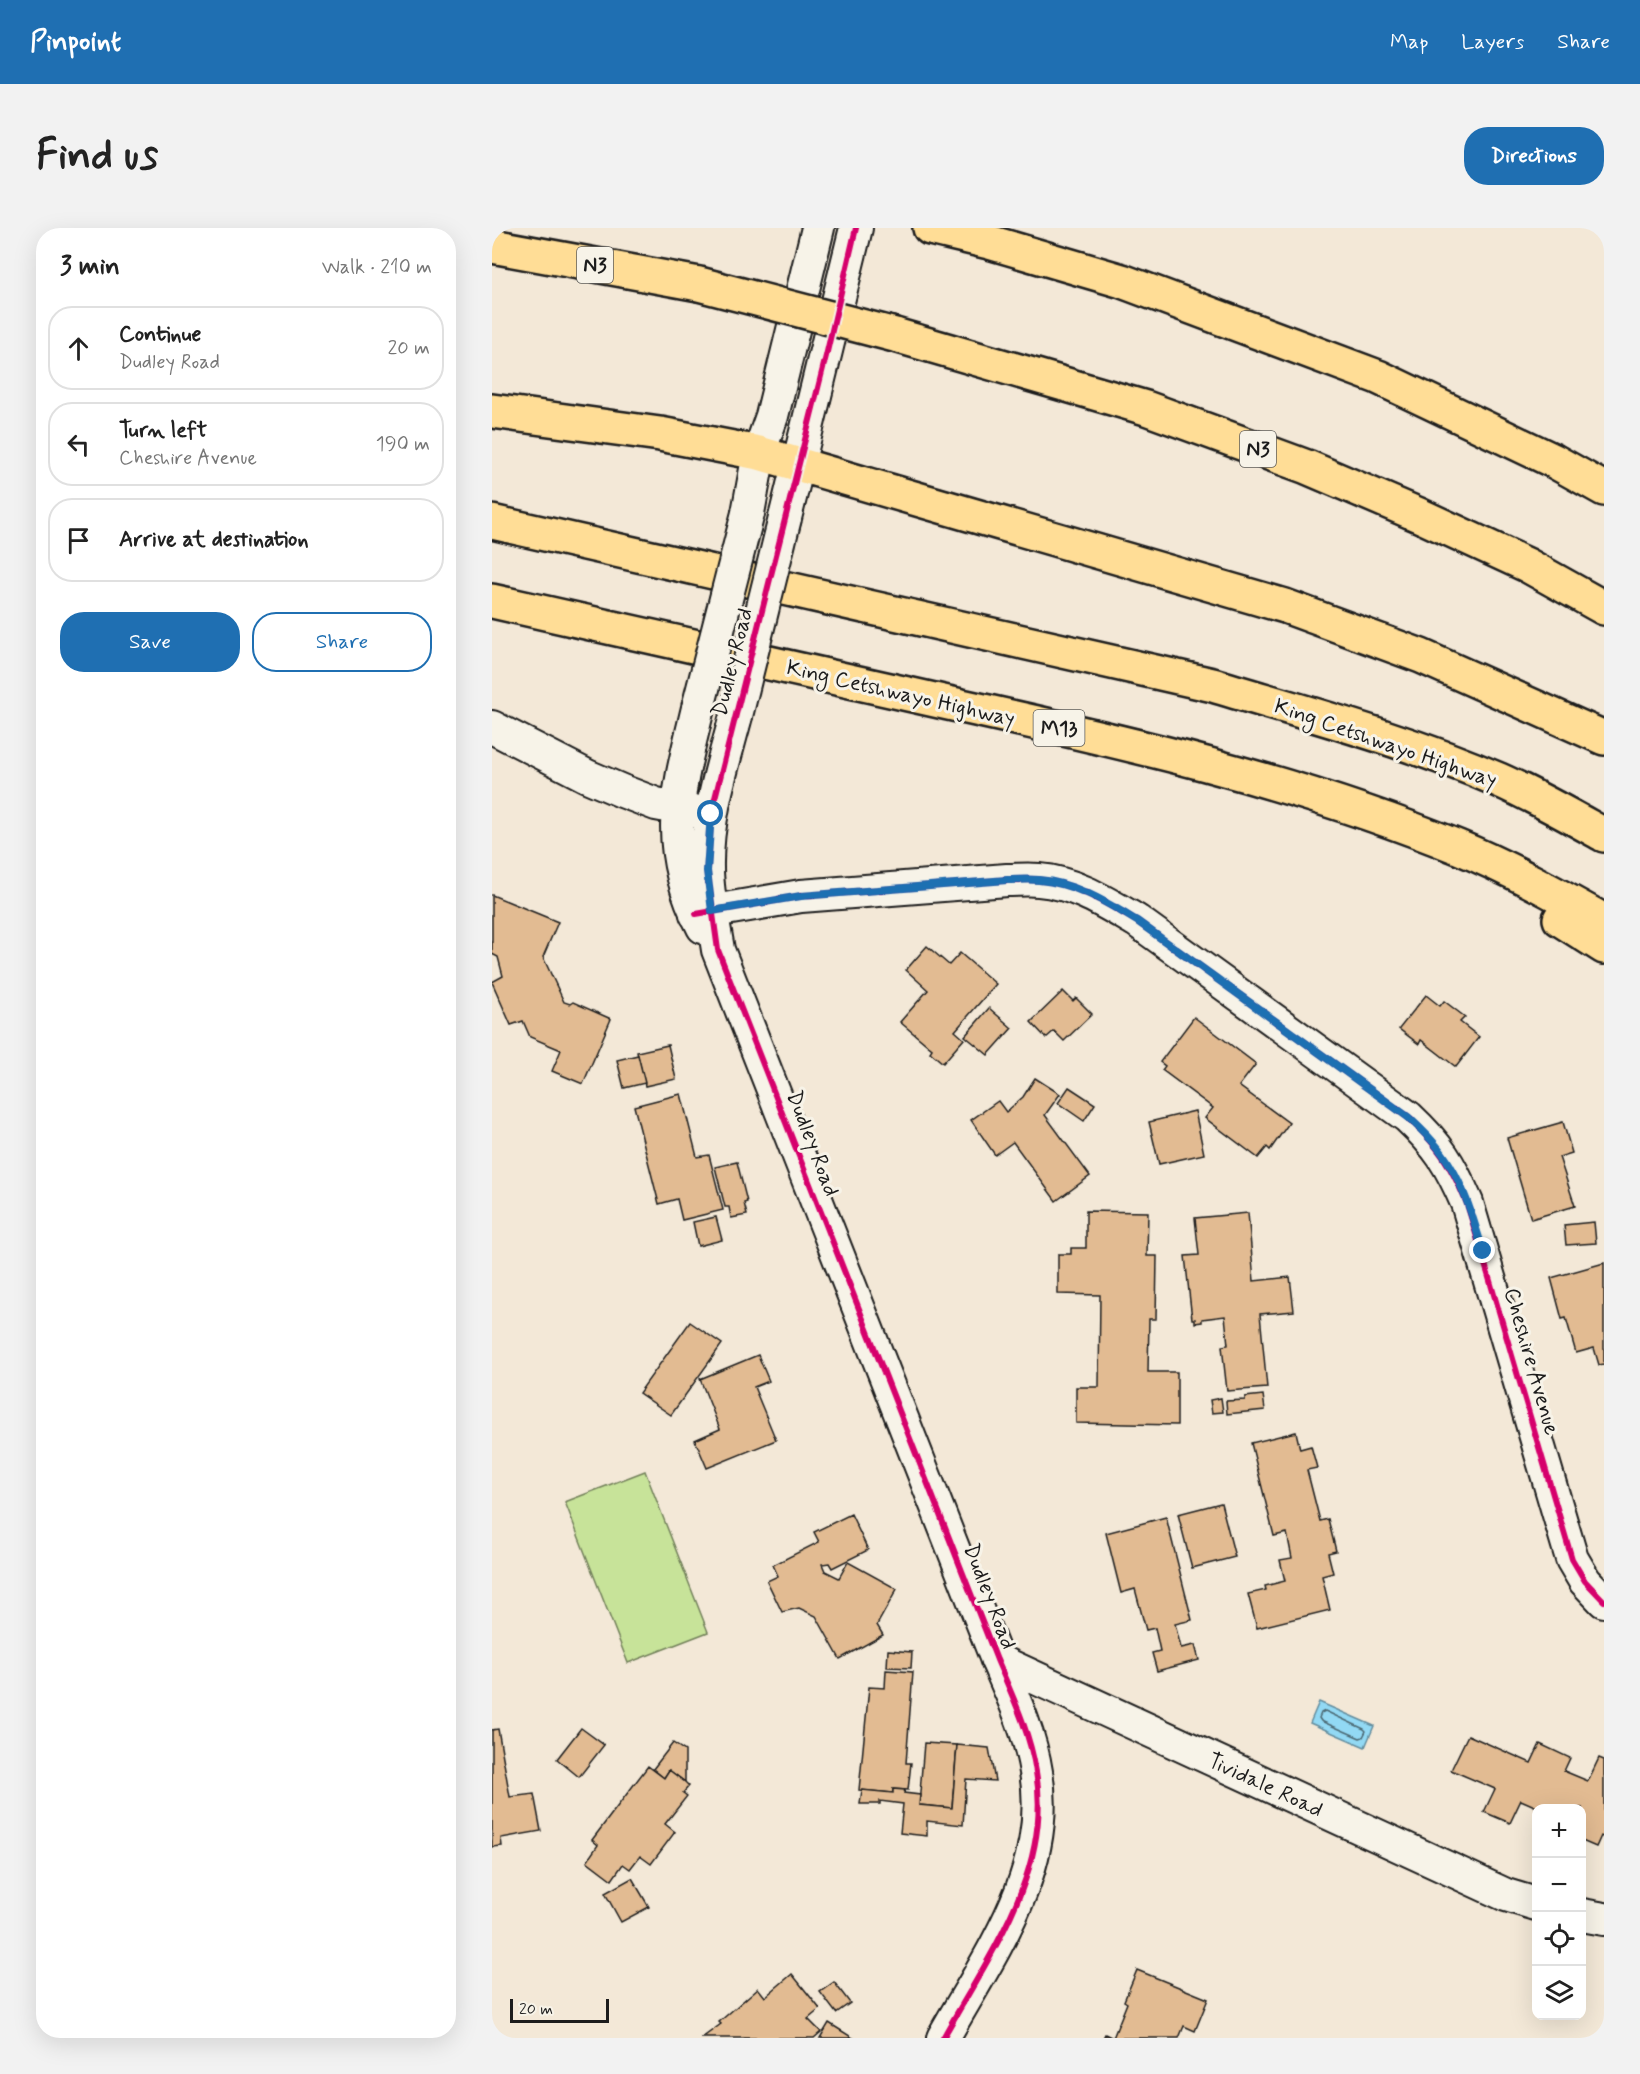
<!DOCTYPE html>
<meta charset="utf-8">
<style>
:root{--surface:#fff;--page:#f2f2f2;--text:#222;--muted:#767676;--line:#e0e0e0;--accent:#1f6fb2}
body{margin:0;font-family:Mynerve,sans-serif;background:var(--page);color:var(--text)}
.controls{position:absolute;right:18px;bottom:18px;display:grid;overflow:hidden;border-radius:12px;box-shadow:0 6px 24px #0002}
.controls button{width:54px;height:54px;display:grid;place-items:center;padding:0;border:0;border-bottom:2px solid var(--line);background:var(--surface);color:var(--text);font:30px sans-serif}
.scale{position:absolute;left:18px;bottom:15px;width:99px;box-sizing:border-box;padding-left:6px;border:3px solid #1c1c1c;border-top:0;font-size:16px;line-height:21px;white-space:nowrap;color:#1c1c1c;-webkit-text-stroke:4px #f7f3e8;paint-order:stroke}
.stop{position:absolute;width:18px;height:18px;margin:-14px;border:4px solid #1f6fb2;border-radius:50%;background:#fff}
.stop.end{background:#1f6fb2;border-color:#fff;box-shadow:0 2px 6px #0008}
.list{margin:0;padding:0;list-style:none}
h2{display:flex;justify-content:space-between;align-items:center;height:78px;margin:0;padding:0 24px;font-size:26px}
h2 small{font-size:20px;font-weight:400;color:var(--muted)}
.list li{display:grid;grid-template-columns:39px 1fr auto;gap:18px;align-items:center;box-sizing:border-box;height:84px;margin:0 12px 12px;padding:0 12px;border:2px solid var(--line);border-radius:24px}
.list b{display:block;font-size:22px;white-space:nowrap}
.list p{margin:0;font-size:20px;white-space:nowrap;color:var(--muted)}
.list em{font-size:20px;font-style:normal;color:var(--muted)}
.actions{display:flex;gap:12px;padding:18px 24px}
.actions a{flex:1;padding:14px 0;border:2px solid var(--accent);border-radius:24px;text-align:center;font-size:21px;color:var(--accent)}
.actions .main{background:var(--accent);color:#fff}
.icon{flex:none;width:33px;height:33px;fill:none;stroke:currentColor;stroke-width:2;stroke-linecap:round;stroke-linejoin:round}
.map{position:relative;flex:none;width:1112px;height:1810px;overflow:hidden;border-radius:24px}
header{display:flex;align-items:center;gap:36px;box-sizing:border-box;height:84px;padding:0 30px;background:var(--accent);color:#fff}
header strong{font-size:28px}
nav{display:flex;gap:33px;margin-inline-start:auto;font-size:21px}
.intro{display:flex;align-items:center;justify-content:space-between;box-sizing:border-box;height:144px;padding:0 36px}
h1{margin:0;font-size:42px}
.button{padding:15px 27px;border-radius:24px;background:var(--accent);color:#fff;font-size:21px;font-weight:700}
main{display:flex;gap:36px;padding:0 36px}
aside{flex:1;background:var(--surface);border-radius:24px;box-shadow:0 6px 24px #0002}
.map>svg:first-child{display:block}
.green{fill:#c7e399;stroke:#72805a;stroke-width:1.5}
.water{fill:#92d9f4;stroke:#638d9e;stroke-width:1.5}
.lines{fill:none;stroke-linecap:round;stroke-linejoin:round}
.shore{stroke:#4b6872;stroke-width:1.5}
.building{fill:#e2bb92;stroke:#1c1c1c;stroke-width:1.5}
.minor-casing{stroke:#1c1c1c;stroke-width:36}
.highway-casing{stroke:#1c1c1c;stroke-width:38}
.minor{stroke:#f7f3e8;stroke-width:32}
.highway{stroke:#ffdd96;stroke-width:33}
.minor-bridge-casing{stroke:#1c1c1c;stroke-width:36;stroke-linecap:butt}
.highway-bridge-casing{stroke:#1c1c1c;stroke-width:38;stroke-linecap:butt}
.minor-bridge{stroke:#f7f3e8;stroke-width:32}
.highway-bridge{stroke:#ffdd96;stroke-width:33}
.cycleway-casing{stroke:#f7f3e8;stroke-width:10}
.cycleway{stroke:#d6006c;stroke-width:6}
.route{stroke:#1f6fb2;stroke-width:8}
.labels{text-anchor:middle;stroke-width:6;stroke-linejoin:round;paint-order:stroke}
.shield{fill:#f7f3e8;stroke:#5e5c59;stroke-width:1.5}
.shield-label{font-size:21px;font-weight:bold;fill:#1c1c1c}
.street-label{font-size:22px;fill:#1c1c1c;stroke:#f7f3e8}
</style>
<header>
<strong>Pinpoint</strong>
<nav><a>Map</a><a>Layers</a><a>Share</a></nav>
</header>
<div class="intro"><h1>Find us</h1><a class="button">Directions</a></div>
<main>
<aside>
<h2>3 min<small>Walk · 210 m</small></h2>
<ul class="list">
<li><svg class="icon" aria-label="ahead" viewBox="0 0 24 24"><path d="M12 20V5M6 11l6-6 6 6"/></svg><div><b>Continue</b><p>Dudley Road</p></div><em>20 m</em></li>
<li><svg class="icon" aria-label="left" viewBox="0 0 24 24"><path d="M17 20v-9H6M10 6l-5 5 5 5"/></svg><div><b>Turn left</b><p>Cheshire Avenue</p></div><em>190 m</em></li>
<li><svg class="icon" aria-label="arrive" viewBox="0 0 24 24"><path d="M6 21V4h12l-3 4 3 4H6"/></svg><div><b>Arrive at destination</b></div></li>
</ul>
<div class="actions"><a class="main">Save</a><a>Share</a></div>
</aside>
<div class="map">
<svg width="1112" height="1810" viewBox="0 0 1112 1810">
<rect width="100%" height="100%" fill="#f3e8d7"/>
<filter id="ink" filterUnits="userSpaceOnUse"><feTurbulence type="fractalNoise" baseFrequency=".0167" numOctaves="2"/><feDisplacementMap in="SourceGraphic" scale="12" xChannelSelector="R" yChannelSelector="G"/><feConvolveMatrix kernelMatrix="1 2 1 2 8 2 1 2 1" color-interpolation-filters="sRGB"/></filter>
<g filter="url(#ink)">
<polygon class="green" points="153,1243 216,1404 136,1435 73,1274"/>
<polygon class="water" points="827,1474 882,1498 873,1519 818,1495"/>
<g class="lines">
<polygon class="shore" points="833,1483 872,1501 874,1503 871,1509 868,1510 829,1493 827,1490 829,1485"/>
</g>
<g class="building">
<polygon points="0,667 66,694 51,729 72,774 78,776 81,774 119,791 91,856 60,843 69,822 38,809 31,793 19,797 0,754 11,748 6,729 0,726"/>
<polygon points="435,718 457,737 468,725 504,756 463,803 472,811 451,835 438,824 440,821 408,794 436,762 414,742"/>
<polygon points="571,763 581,773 584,770 600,786 572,813 562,803 554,810 539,794"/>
<polygon points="934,767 948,778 952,773 973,789 968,794 987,809 964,839 929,812 927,816 907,801"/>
<polygon points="497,780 520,800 496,827 473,808"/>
<polygon points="702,789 764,836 747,858 797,895 778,922 775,919 766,930 713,890 721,880 670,842 673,838 668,834"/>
<polygon points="176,817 184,851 153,858 145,824"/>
<polygon points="146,827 153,855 132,860 125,832"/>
<polygon points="543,850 568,866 553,887 598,948 564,973 521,914 503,927 479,892 506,873 514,884 531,869"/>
<polygon points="577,859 603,876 592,893 566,875"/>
<polygon points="189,866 205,929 217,927 231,982 190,992 185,971 167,976 142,878"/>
<polygon points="703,883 712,926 667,936 657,894"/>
<polygon points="1071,894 1080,925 1067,929 1083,978 1039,991 1015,910"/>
<polygon points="245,934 255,974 252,975 255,987 239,990 237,979 233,979 223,939"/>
<polygon points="594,983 656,984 655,1028 665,1028 664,1091 657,1091 656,1144 685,1144 685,1197 584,1195 584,1159 607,1159 608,1067 566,1066 566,1026 579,1026 579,1020 594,1020"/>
<polygon points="756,985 762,1053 798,1049 802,1083 768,1086 775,1160 735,1163 730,1118 736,1117 733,1088 710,1091 710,1094 703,1095 703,1091 700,1091 693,1028 707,1027 703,990"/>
<polygon points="224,989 230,1012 206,1018 201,994"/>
<polygon points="1102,994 1104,1015 1074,1017 1072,997"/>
<polygon points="1112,1035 1112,1136 1107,1137 1102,1120 1084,1125 1074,1090 1070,1091 1059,1050"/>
<polygon points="198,1094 230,1116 179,1187 147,1165"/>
<polygon points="266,1127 277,1153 262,1159 284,1212 215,1240 203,1212 228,1201 208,1151"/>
<polygon points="771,1167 773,1182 735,1186 734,1173 753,1172 753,1169"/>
<polygon points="729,1170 731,1184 720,1185 718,1172"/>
<polygon points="804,1204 808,1221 819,1218 825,1240 815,1242 828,1293 836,1291 844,1323 836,1325 841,1345 830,1348 838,1382 765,1400 756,1366 774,1362 773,1358 793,1353 788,1332 800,1330 795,1305 782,1308 759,1215"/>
<polygon points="729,1275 743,1329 700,1340 686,1286"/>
<polygon points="359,1286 376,1322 340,1340 337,1335 330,1336 333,1343 347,1350 356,1334 405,1361 385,1397 391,1407 348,1431 324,1388 307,1380 290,1384 275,1353 286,1348 281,1337 327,1314 322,1304"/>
<polygon points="674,1289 700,1392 683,1396 689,1420 703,1417 707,1432 665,1443 660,1425 668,1423 663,1400 654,1402 643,1361 629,1365 614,1305"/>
<polygon points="396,1422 420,1424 419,1440 395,1439"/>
<polygon points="394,1442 421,1444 414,1535 419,1535 416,1562 401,1561 401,1565 367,1562 377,1459 393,1460"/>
<polygon points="89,1500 112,1517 87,1549 65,1531"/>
<polygon points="6,1501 18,1569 42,1566 49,1603 9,1610 10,1618 0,1619 0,1502"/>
<polygon points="976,1507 1039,1535 1048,1516 1078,1530 1072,1543 1096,1553 1107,1530 1112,1532 1112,1610 1109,1608 1104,1619 1090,1613 1090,1580 1047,1580 1029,1572 1018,1595 992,1584 1003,1561 959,1542"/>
<polygon points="181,1515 193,1523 193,1554 177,1542 172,1550 161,1541"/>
<polygon points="432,1515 465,1517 460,1580 427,1577"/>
<polygon points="465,1517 497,1520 503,1553 474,1551 471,1597 435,1593 435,1608 408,1605 411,1576 388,1573 388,1576 368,1576 370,1562 401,1565 401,1561 413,1562 412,1565 428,1567 427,1577 460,1580"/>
<polygon points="156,1538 172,1550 177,1542 193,1554 197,1558 191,1565 195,1568 173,1596 183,1604 159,1636 148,1628 138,1641 131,1636 120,1652 95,1633 106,1617 100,1612"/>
<polygon points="140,1650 157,1679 129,1694 113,1665"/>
<polygon points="645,1742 716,1771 703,1803 692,1798 687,1810 611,1810 613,1806 621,1810 635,1775 632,1773"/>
<polygon points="300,1746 328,1781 316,1791 329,1804 322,1810 210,1810 229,1796 227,1794 266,1760 273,1769"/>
<polygon points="342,1754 358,1775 344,1785 328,1764"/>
<polygon points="337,1795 361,1810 328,1810"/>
</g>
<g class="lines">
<defs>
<g id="minor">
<polyline points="256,285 267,225 280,188 326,0"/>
<polyline points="293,290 364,0"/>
<path d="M206,480c-20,84 -37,137 5,219"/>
<path d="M244,488c-13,49 -30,100 -29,152 0,27 7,55 11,82l279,710c16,37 33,73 39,112 17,98 -48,185 -93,266"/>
<polyline points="0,499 95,548 130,563 164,576 207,584"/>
<path d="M204,686l105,-18 206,-16c10,0 22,-1 32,0 37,3 67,23 98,41l271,196c31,29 42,47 59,86l105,356 13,22 19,20"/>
<polyline points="505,1432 1014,1667 1044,1676"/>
<polyline points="1090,1687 1112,1691"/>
</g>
<g id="highway">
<polyline points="438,0 497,14 630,53 886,149 1062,233 1112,261"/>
<polyline points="0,18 207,56"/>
<polyline points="403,107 654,180 815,239 927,287 1035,337 1112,380"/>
<polyline points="0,183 168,206 267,225 793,378 929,428 1112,510"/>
<path d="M0,294l721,163c96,29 194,55 286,95 36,16 71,36 105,55"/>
<path d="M0,373c152,34 304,68 456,102 173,38 346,77 510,144 51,21 98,47 146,74"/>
<polyline points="1068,691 1112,719"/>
</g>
</defs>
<use href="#minor" class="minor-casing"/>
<use href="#highway" class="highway-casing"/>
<use href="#minor" class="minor"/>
<use href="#highway" class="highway"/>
<defs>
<g id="minor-bridge">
<polyline points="206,480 256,285"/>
<polyline points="244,488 293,290"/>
</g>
<polyline id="highway-bridge" points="207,56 403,107"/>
</defs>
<use href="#minor-bridge" class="minor-bridge-casing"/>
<use href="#highway-bridge" class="highway-bridge-casing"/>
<use href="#minor-bridge" class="minor-bridge"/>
<use href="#highway-bridge" class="highway-bridge"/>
<defs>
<g id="cycleway">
<path d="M364,0l-30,128 -115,458 -4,57 11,79 279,710c16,37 33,73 39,112 17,98 -48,185 -93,266"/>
<path d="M204,686l105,-18 206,-16c10,0 22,-1 32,0 37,3 67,23 98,41l271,196c31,29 42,47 59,86l105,356 13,22 19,20"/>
</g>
</defs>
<use href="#cycleway" class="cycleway-casing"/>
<use href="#cycleway" class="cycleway"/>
</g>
</g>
<g class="lines" filter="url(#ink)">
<path class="route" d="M219,586l-4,57 5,40 89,-15 206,-16c10,0 22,-1 32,0 37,3 68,23 98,41l271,196c16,15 32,30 43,50 15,25 23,56 32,84"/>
</g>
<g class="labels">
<g class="shield">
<rect x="85" y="19" width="36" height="36" rx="4.5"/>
<rect x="748" y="203" width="36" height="36" rx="4.5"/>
<rect x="541.5" y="482" width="51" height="36" rx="4.5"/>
</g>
<g class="shield-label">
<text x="103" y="44">N3</text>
<text x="766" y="228">N3</text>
<text x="567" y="507">M13</text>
</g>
<g class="street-label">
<text transform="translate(239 434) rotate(-76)" y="8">Dudley Road</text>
<text transform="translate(409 464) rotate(13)" y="8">King Cetshwayo Highway</text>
<text transform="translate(894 514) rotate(19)" y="8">King Cetshwayo Highway</text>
<text transform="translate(322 915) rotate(69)" y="8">Dudley Road</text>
<text transform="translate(1041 1133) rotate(74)" y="8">Cheshire Avenue</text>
<text transform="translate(499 1368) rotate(69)" y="8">Dudley Road</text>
<text transform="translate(774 1556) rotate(25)" y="8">Tividale Road</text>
</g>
</g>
</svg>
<div class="controls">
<button>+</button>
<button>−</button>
<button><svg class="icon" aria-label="locate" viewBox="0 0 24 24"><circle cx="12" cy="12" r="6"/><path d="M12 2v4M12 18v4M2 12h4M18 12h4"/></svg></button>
<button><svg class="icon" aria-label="layers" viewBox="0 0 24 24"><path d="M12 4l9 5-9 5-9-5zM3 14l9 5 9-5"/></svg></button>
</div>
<div class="scale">20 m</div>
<div class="stop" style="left:219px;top:586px"></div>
<div class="stop end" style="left:991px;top:1023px"></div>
</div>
</main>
